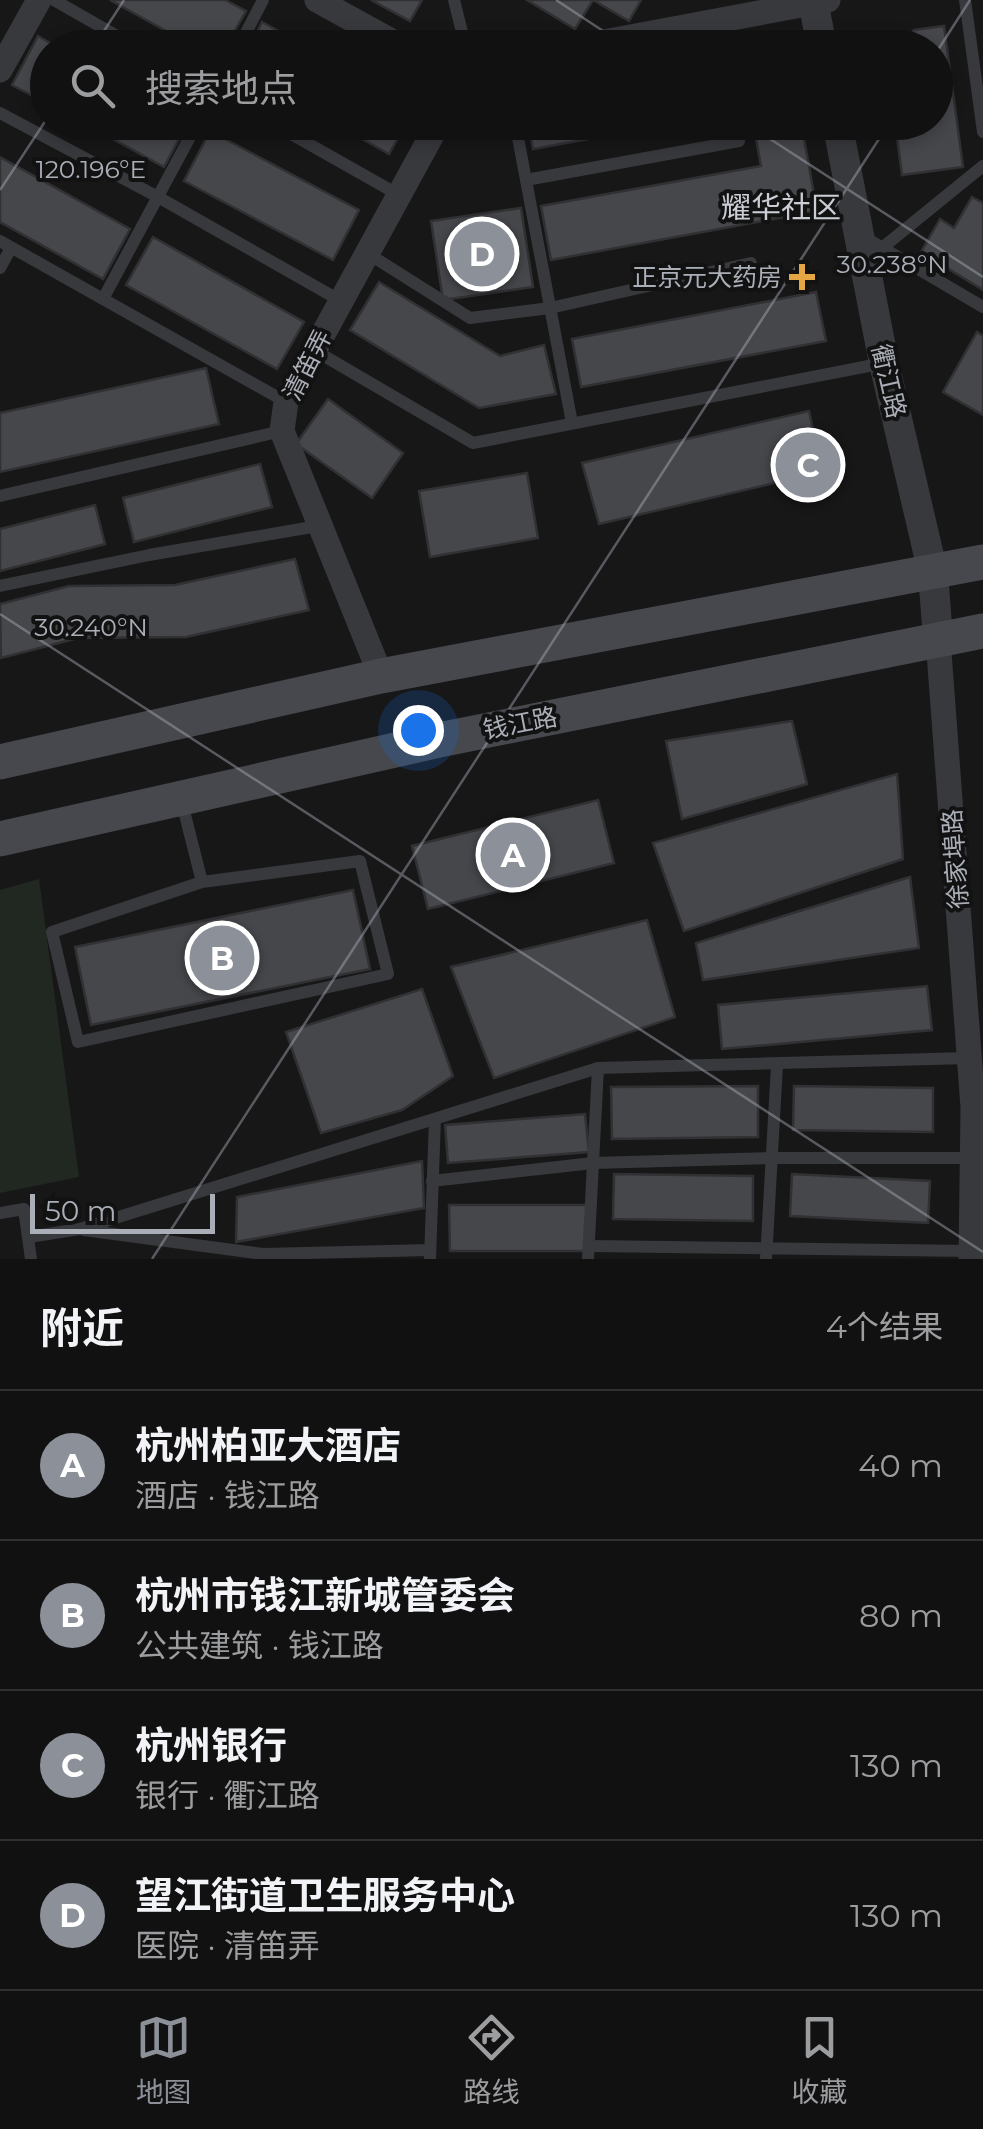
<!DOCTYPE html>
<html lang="zh">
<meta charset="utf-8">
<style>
:root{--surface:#111112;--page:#1a1a1b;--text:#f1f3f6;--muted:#9c9d9f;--line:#303132;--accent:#8c9099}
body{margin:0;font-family:Montserrat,"Noto Sans SC",sans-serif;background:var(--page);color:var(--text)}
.scale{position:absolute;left:30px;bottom:25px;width:185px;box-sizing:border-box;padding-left:10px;border:5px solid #aaaeb7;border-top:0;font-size:28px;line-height:35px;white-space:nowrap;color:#aaaeb7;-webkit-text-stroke:8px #121213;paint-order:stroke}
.you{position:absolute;left:418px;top:730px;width:35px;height:35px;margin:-25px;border:8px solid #fff;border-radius:50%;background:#1a73e8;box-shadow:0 0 0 15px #1a73e833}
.badge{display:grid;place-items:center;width:65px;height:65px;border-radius:50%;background:var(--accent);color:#fff;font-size:32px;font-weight:700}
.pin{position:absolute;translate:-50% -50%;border:5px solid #fff;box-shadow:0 2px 10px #0006}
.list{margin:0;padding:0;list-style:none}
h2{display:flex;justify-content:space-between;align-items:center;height:130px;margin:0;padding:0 40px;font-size:42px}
h2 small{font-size:32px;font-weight:400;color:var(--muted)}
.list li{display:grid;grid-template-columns:65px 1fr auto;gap:30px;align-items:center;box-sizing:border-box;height:150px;padding:0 40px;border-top:2px solid var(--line)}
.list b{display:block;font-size:38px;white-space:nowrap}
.list p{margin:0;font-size:32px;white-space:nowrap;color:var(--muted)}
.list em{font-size:32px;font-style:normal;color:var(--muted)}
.icon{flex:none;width:55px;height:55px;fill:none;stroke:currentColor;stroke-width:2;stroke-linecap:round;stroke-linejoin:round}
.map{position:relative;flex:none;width:983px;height:1259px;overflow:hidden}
.search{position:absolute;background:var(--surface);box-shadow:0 5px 15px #0003;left:30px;right:30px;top:30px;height:110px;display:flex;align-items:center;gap:25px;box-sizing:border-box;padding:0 35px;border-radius:55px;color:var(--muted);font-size:38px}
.sheet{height:730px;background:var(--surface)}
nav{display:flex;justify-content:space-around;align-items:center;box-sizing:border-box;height:140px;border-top:2px solid var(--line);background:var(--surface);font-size:28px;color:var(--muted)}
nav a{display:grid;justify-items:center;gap:5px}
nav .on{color:var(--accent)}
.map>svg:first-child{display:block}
.green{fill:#212821}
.building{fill:#46474b;stroke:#313134;stroke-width:2.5}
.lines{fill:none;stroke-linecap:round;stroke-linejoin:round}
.service{stroke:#38393d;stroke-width:12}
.minor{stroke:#38393d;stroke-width:25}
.tertiary{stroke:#38393d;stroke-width:30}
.secondary{stroke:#46484d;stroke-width:35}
.ticks{fill:none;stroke:#aaaeb7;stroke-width:2.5;stroke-opacity:0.45}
.poi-dot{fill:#e4a643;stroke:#121213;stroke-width:4}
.labels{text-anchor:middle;stroke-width:8;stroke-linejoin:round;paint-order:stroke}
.poi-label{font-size:25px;fill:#aaaeb7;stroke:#121213;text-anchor:end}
.street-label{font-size:25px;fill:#aaaeb7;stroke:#121213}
.quarter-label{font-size:30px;fill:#cacdd4;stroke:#121213}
.ticks-label{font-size:25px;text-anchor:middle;fill:#aaaeb7;stroke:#121213;stroke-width:8;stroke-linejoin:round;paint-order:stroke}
</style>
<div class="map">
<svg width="983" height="1259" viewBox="0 0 983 1259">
<rect width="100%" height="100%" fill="#171718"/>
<polygon class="green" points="39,879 79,1177 0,1193 0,890"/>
<g class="building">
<polygon points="110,0 225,0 246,11 225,48 197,48"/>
<polygon points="371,0 422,0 410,21"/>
<polygon points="527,0 593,0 575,29"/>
<polygon points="593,0 641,0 629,21"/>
<polygon points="262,22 310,48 249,48"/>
<polygon points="944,26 963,167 902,175 895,122 936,122 936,48 902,48 914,30"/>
<polygon points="38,36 59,48 48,48 48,104 12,85"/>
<polygon points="82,122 188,122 164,167"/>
<polygon points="332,122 407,122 389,154"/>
<polygon points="528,122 682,122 533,149"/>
<polygon points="753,122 801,122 817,211 551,260 541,206 761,166"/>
<polygon points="210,131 359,210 333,260 184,181"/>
<polygon points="0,157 130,229 103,279 0,222"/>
<polygon points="972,197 983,203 983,290 921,252 940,219 954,228"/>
<polygon points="521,208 533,287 443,300 431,221"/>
<polygon points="153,237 304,322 277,369 126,285"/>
<polygon points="379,282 500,356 544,345 556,394 479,408 350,330"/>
<polygon points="816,292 826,341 581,387 572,339"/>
<polygon points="977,332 983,336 983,415 943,392"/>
<polygon points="206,368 219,424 0,472 0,413"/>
<polygon points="328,399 403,453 372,498 296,444"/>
<polygon points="809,411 822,472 599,524 582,463"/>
<polygon points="260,464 272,507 134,542 123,498"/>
<polygon points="527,473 538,538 430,557 419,491"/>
<polygon points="95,505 105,544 0,571 0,529"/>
<polygon points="295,559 309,610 186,637 78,638 1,658 0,604 69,586 175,585"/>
<polygon points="792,721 807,784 682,819 666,741"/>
<polygon points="897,774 903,859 684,931 653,843"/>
<polygon points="598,800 614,863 428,909 412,846"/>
<polygon points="910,877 919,948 703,980 696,943"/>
<polygon points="353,890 370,969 91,1025 75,947"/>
<polygon points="647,920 675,1017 494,1078 451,967"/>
<polygon points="927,986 932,1030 722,1049 718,1005"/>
<polygon points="422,989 453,1076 402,1110 321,1133 286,1032"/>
<polygon points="758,1086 758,1137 612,1139 611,1087"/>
<polygon points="794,1086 933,1088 933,1132 793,1130"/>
<polygon points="585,1114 589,1152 448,1163 445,1125"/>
<polygon points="422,1161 424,1208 236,1242 237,1197"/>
<polygon points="614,1174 753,1176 753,1221 613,1219"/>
<polygon points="792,1174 930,1181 928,1223 790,1216"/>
<polygon points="449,1205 587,1205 588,1251 450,1251"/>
</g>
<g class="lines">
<g class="service">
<polyline points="54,0 138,48"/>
<polyline points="454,0 466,48"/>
<polyline points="965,0 983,132"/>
<polyline points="238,48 263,0"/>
<polyline points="0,113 158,197 341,301"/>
<polyline points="270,122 399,195"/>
<polyline points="515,122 572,423"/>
<polyline points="526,180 739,141"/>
<polyline points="864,237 983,307"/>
<polyline points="0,241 286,402"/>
<polyline points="882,248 983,166"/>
<polyline points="367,253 470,318 550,308 751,263"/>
<polyline points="0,268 11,248"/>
<polyline points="103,299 198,122"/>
<polyline points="314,350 473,443 884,363"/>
<polyline points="0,496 282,431"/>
<polyline points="0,586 149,555 318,526"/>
<polyline points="181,799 202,882 360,861 388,974 78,1042 52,932 202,882"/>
<polyline points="432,1181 593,1163 772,1158 972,1158"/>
<polyline points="0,1213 24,1209 31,1259"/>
<polyline points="84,1230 263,1254 430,1250"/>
<polyline points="29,1237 80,1229 598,1068 969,1058"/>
<polyline points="589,1246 971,1251"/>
<polyline points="430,1259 435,1119"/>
<polyline points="588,1259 598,1068"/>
<polyline points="766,1259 777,1065"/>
</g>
<g class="minor">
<polyline points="317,0 404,48"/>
<polyline points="572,48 828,0"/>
<polyline points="0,70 39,0"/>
<polyline points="938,639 973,1107 971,1259"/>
<polyline points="381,676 282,431 286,402 439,122"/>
</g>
<g class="tertiary">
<polyline points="813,0 822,48"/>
<polyline points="837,122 884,363 933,573 938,639"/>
</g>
<g class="secondary">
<polyline points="0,762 381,676 983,562"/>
<polyline points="0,839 444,739 983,631"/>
</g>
</g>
<path class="ticks" d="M556,0l73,48M93,48l31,-48M936,53l34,-53M744,122l239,155M0,190l48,-73M0,614l983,638M152,1259l738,-1137"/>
<path class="poi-dot" d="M797 262h10v10h10v10h-10v10h-10v-10h-10v-10h10z"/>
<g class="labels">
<g class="poi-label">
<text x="782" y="286">正京元大药房</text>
</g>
<g class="street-label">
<text transform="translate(307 365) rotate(-63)" y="9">清笛弄</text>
<text transform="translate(889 381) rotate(77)" y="9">衢江路</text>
<text transform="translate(520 723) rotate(-11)" y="9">钱江路</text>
<text transform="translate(955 859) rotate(-94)" y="9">徐家埠路</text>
</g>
<g class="quarter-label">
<text x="781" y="218">耀华社区</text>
</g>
</g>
<g class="ticks-label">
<text x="91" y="178">120.196°E</text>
<text x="892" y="273">30.238°N</text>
<text x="91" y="636">30.240°N</text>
</g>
</svg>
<div class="scale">50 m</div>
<div class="you"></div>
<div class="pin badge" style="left:513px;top:855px">A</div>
<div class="pin badge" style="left:222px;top:958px">B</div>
<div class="pin badge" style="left:808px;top:465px">C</div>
<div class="pin badge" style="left:482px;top:254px">D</div>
<div class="search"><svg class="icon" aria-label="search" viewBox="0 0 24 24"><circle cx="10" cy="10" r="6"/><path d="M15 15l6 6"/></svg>搜索地点</div>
</div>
<section class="sheet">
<h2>附近<small>4个结果</small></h2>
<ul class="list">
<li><span class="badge">A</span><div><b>杭州柏亚大酒店</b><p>酒店 · 钱江路</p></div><em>40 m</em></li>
<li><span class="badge">B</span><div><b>杭州市钱江新城管委会</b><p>公共建筑 · 钱江路</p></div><em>80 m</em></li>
<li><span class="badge">C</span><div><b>杭州银行</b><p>银行 · 衢江路</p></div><em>130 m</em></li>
<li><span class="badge">D</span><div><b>望江街道卫生服务中心</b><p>医院 · 清笛弄</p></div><em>130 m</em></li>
</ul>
</section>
<nav>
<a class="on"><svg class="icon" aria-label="map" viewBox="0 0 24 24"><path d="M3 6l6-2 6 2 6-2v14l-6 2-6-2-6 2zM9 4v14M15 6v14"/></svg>地图</a>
<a><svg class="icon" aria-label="directions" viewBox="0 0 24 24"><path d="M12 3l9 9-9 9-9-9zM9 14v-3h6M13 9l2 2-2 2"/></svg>路线</a>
<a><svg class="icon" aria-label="saved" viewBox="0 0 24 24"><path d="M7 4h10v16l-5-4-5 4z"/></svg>收藏</a>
</nav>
